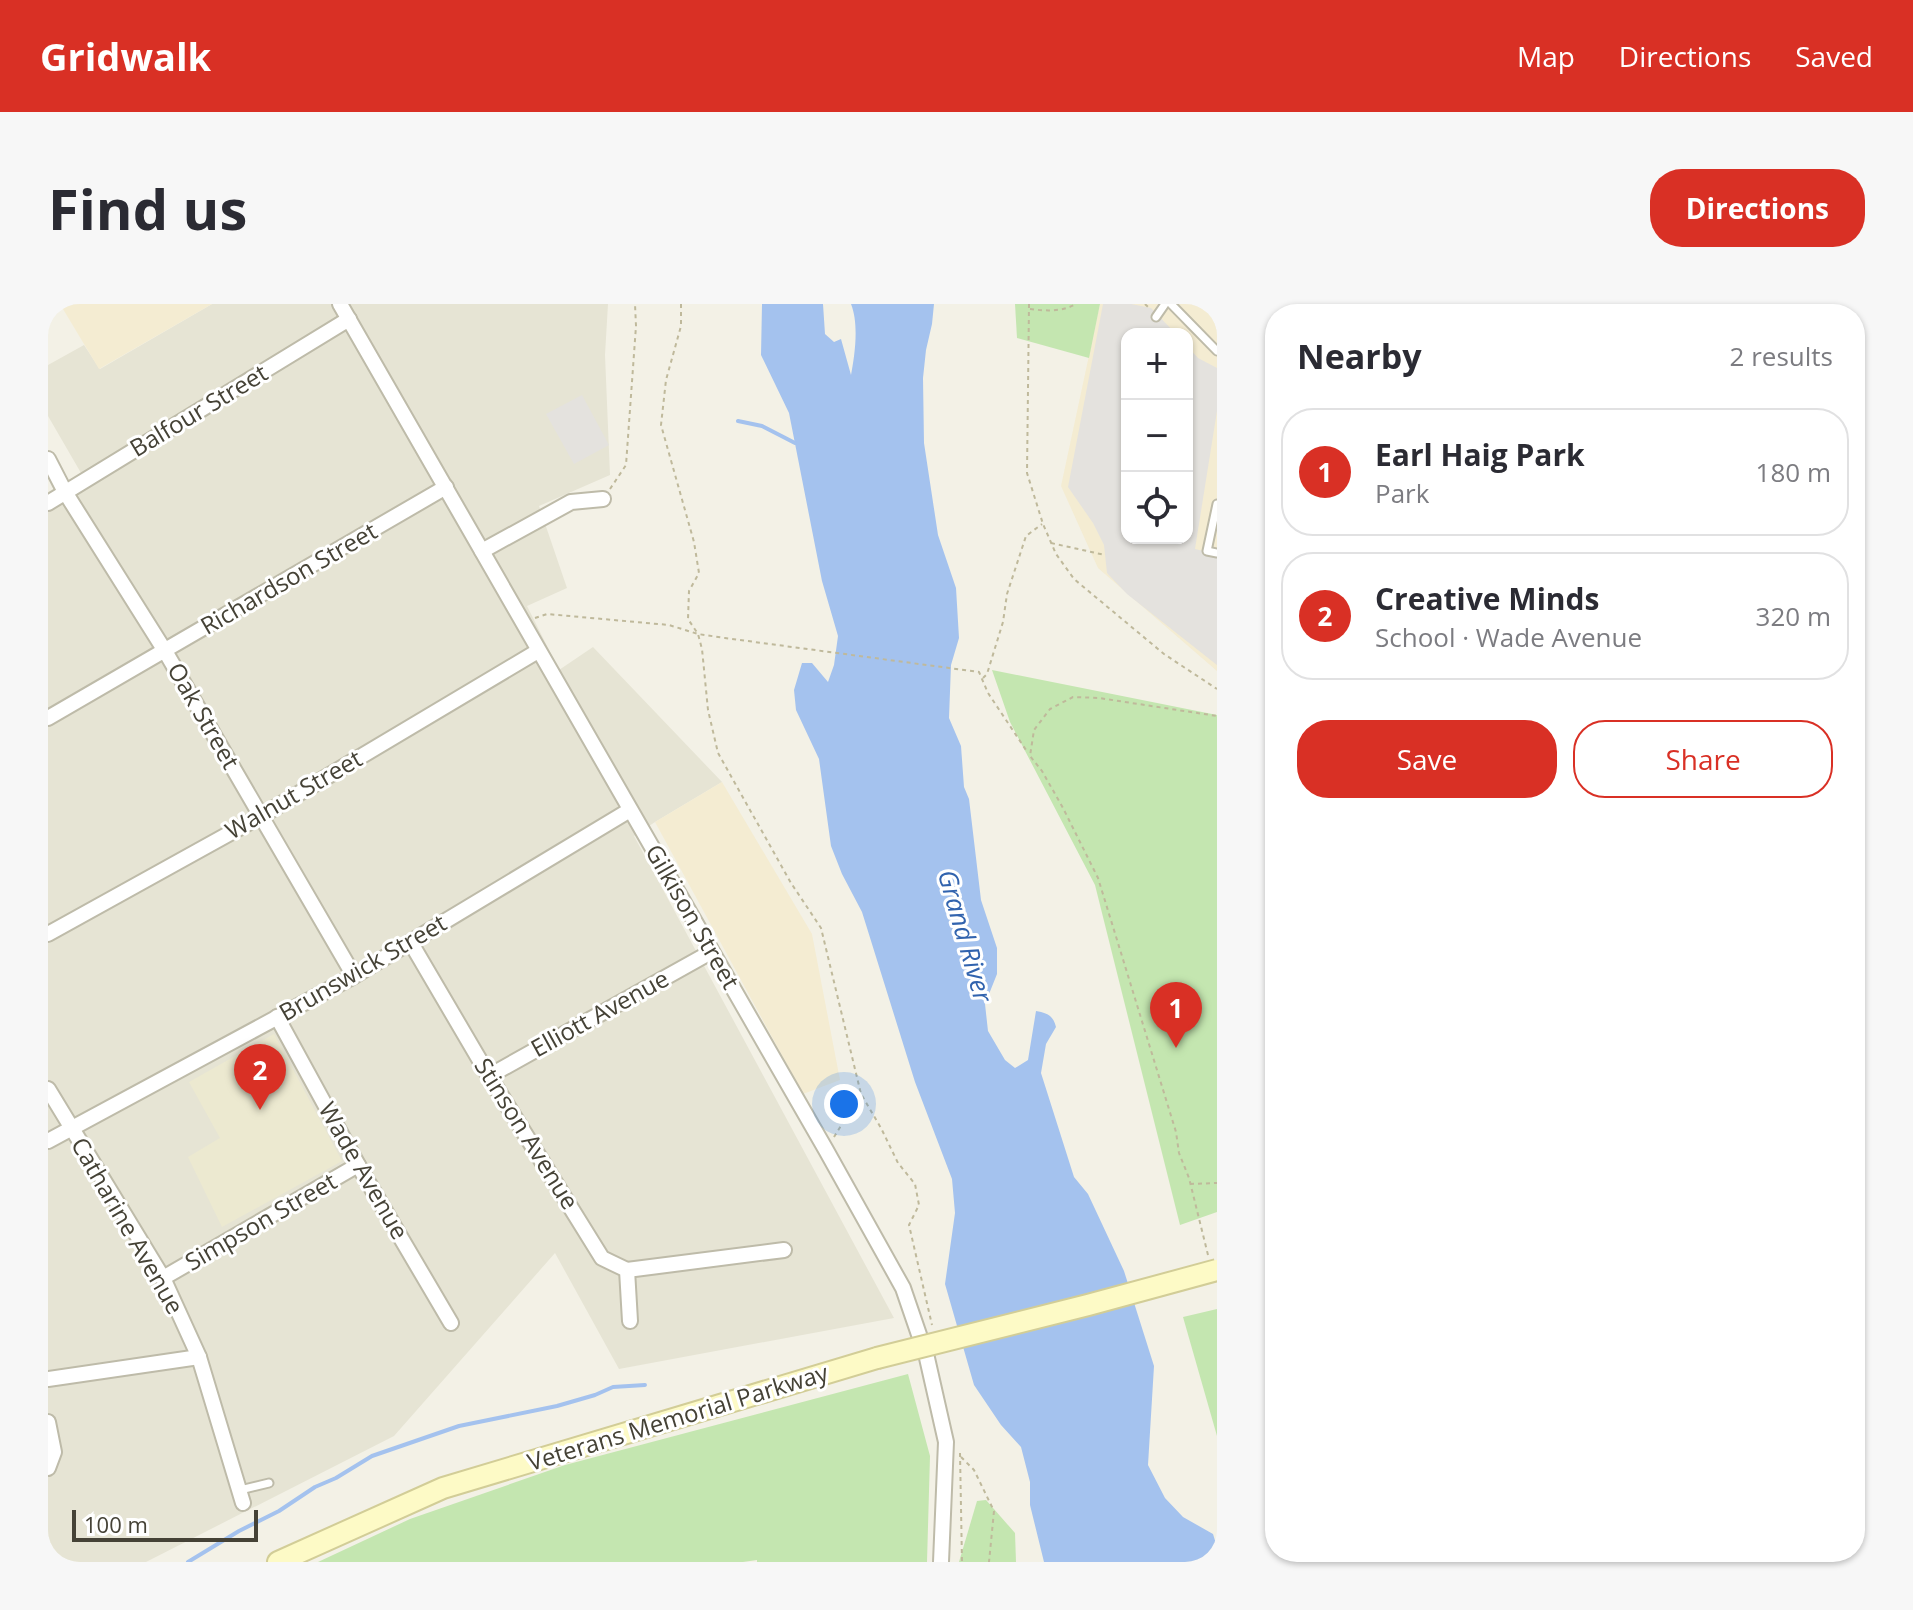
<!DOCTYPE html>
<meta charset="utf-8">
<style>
:root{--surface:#fff;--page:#f7f7f7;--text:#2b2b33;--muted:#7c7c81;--line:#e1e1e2;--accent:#d93025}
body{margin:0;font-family:"Open Sans",sans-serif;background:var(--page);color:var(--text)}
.controls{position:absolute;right:24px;top:24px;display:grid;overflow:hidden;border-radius:16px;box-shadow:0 2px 6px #0004}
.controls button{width:72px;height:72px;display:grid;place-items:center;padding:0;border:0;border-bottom:2px solid var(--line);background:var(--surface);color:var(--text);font:40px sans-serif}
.scale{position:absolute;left:24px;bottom:20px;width:186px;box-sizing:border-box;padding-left:8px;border:4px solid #454236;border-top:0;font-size:22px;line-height:28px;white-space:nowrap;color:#454236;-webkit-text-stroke:6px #fff;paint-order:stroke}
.you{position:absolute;left:796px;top:800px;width:28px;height:28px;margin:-20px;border:6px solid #fff;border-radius:50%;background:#1a73e8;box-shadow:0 0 0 12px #1a73e833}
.badge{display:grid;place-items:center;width:52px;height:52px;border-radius:50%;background:var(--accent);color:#fff;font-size:26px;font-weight:700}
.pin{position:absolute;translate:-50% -66px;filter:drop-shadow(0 2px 4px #0008)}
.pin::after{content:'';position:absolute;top:42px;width:28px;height:24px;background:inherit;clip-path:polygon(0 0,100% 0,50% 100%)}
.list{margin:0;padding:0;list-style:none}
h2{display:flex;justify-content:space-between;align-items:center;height:104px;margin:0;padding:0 32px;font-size:34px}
h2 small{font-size:26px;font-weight:400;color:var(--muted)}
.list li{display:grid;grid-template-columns:52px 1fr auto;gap:24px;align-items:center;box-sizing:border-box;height:128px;margin:0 16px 16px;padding:0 16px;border:2px solid var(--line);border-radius:32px}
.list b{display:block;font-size:30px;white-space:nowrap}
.list p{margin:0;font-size:26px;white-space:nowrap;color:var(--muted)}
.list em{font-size:26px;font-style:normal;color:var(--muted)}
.actions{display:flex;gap:16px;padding:24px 32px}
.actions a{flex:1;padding:18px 0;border:2px solid var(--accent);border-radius:32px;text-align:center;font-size:28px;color:var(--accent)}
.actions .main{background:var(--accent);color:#fff}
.icon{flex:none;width:44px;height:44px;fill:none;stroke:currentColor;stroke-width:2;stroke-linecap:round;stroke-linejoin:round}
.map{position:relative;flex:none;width:1169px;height:1258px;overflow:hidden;border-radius:32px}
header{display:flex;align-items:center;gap:48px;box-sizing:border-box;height:112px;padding:0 40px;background:var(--accent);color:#fff}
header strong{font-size:38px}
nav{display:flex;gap:44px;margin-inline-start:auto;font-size:28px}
.intro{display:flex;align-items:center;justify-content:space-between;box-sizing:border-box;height:192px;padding:0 48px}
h1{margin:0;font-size:56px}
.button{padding:20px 36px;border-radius:32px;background:var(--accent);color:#fff;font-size:28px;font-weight:700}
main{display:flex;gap:48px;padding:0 48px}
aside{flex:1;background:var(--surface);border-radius:32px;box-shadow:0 2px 6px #0004}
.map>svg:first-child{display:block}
.residential{fill:#e6e4d4}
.commercial{fill:#f4ecd2;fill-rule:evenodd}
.education{fill:#ece9d0}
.green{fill:#c4e6b0}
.parking{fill:#e4e2de}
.water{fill:#a4c2ee}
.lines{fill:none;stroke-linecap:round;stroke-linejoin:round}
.stream{stroke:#a4c2ee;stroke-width:4}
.service-casing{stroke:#bebba9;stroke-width:11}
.minor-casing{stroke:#bebba9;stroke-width:18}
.secondary-casing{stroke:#d2cd97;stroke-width:24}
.path{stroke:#bfb99b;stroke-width:2;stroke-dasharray:4 4;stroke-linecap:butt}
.service{stroke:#fff;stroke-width:7}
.minor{stroke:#fff;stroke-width:14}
.secondary{stroke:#fdfac6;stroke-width:20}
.secondary-bridge-casing{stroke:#d2cd97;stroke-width:24;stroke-linecap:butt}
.secondary-bridge{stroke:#fdfac6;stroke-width:20}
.labels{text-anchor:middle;stroke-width:6;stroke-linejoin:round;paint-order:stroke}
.street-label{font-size:24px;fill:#454236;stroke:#fff}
.water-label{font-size:26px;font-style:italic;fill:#3163ae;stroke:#fff}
</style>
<header>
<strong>Gridwalk</strong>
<nav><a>Map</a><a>Directions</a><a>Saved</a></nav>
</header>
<div class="intro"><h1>Find us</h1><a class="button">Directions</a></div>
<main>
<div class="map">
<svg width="1169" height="1258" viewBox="0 0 1169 1258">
<rect width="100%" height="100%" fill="#f3f1e6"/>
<polygon class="residential" points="164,0 560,0 557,51 562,171 491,202 519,284 479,302 511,366 545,343 674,478 607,518 586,532 846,1014 571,1065 507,949 346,1132 98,1258 0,1258 0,188 33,169 0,112 0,61 36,41 52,65"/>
<g class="commercial">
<polygon points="12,0 164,0 51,65"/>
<path d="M1052,0h117v367l-119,-103 -37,-82zM1079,30h60v204h-60z"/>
<polygon points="674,478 764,630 792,776 755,790 607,518"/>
</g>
<polygon class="education" points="226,730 294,857 174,923 140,853 172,834 141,778"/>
<g class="green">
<polygon points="967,0 1052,0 1041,54 969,34"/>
<polygon points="944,366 1169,411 1169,908 1132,921 1047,581 962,418"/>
<polygon points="1169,1005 1169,1132 1135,1013"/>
<polygon points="860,1070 882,1152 879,1258 709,1258 709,1256 695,1258 270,1258 362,1215 517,1161"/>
<polygon points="938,1196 967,1229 968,1258 911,1258 929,1197"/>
</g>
<g class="parking">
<polygon points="1055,0 1083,0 1103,4 1128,30 1079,30 1079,234 1139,234 1139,42 1150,54 1169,64 1169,107 1147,245 1169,250 1169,361 1079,290 1059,269 1056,241 1045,219 1020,183"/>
<polygon points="534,91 561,141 526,160 498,110"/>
</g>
<path class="water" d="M714,0h61l2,30 9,8 7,-3 10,36c4,-21 8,-51 0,-71h83l-2,20 -6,26 -3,28 1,65 14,92 18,53 3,50 -8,27 -2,53 12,28 3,41 5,12 12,101 16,48v26l-12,30 3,27 17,29 10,8 13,-8 8,-49c11,2 17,4 20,16l-10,17 -5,29 33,104 14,17 36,77 30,95 -6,99 17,33 18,19 30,17 4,13v10l-4,5h-169l-14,-57v-23l-9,-35 -20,-22 -27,-40 -29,-101 10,-71 -3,-34 -37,-97 -53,-170 -20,-38 -11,-28 -12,-87 -23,-49 -2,-20 8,-27h10l16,19 6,-17 4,-29 -16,-55 -33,-168 -28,-58z"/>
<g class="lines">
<g class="stream">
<polyline points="690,117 714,122 747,139"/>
<polyline points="140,1258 191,1227 231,1207 267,1183 288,1174 324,1152 411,1122 509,1102 547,1091 565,1083 597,1081"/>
</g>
<defs>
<g id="service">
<polyline points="1123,0 1169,47"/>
<polyline points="1108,13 1117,0"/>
<polyline points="1169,200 1159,247 1169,249"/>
<polyline points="192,1186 221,1179"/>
</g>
<g id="minor">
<polyline points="292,0 778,846 855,984 879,1054 898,1138 893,1258"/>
<polyline points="0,155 17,188 117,347 306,672"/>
<polyline points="0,199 301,15"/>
<polyline points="434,247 523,198 555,195"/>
<polyline points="0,414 398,183"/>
<polyline points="0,630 213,512 490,347"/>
<polyline points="363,639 441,772 554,954 579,966 582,1017"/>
<polyline points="229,713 310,861 403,1019"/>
<polyline points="441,772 663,648"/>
<polyline points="0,785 115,974 151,1053 195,1199"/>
<polyline points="0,837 306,672 582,506"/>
<polyline points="579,966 736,946"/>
<polyline points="115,974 310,861"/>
<polyline points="0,1075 151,1053"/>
<polyline points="0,1118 6,1148 0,1164"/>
</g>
<polyline id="secondary" points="230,1258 395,1184 829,1054"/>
</defs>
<use href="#service" class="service-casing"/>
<use href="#minor" class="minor-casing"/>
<use href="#secondary" class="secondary-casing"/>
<g class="path">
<polyline points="633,0 633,22 618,76 613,121 646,238 651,269 641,287 640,315 650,330 654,345 660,406 670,449 743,579 773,624 813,790 833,824 850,859 867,880 871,901 861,921 884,1021"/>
<polyline points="981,0 979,169 995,220 1008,250 1026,275 1116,350 1169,385"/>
<polyline points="1097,0 1100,3"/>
<path d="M982,5c16,2 32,3 46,-5"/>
<polyline points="562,185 578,161 588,22 587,0"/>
<polyline points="1003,239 1057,251"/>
<polyline points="487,314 499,310 621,321 650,330 677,334 931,368 940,389 980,449"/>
<polyline points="935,374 939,370 955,318 959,290 978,232 994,220"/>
<polyline points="786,833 812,791"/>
<polyline points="1142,880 1169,879"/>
<polyline points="1160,951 1141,874 1131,849 1128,828 1050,574 1015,504 994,467 982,452 986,426 1002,405 1025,393 1051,394 1169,412"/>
<polyline points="912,1149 914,1258"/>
<polyline points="913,1153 926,1166 946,1207 941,1258"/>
</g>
<use href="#service" class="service"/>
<use href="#minor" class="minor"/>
<use href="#secondary" class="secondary"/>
<defs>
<polyline id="secondary-bridge" points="829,1054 1040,1001 1169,966"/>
</defs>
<use href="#secondary-bridge" class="secondary-bridge-casing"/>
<use href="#secondary-bridge" class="secondary-bridge"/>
</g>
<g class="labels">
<g class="street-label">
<text transform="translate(151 107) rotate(-31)" y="8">Balfour Street</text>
<text transform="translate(241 275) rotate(-30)" y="8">Richardson Street</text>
<text transform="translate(155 412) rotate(60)" y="8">Oak Street</text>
<text transform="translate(246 491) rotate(-30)" y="8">Walnut Street</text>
<text transform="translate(644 613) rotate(60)" y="8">Gilkison Street</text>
<text transform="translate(315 664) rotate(-30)" y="8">Brunswick Street</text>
<text transform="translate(552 710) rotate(-29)" y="8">Elliott Avenue</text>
<text transform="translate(478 830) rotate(58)" y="8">Stinson Avenue</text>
<text transform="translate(315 867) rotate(60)" y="8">Wade Avenue</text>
<text transform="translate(213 918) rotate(-30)" y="8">Simpson Street</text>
<text transform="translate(79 922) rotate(60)" y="8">Catharine Avenue</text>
<text transform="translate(630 1114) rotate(-17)" y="8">Veterans Memorial Parkway</text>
</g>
<g class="water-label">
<text transform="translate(917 632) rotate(74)" y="9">Grand River</text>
</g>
</g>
</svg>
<div class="controls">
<button>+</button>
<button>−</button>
<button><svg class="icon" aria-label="locate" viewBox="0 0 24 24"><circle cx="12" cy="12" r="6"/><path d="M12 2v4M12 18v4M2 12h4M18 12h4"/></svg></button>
</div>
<div class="scale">100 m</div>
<div class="you"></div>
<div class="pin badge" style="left:1128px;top:744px">1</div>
<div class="pin badge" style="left:212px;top:806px">2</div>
</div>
<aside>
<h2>Nearby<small>2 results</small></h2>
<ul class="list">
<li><span class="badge">1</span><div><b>Earl Haig Park</b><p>Park</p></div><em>180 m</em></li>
<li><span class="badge">2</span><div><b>Creative Minds</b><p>School · Wade Avenue</p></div><em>320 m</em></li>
</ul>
<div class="actions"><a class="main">Save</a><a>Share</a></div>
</aside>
</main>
